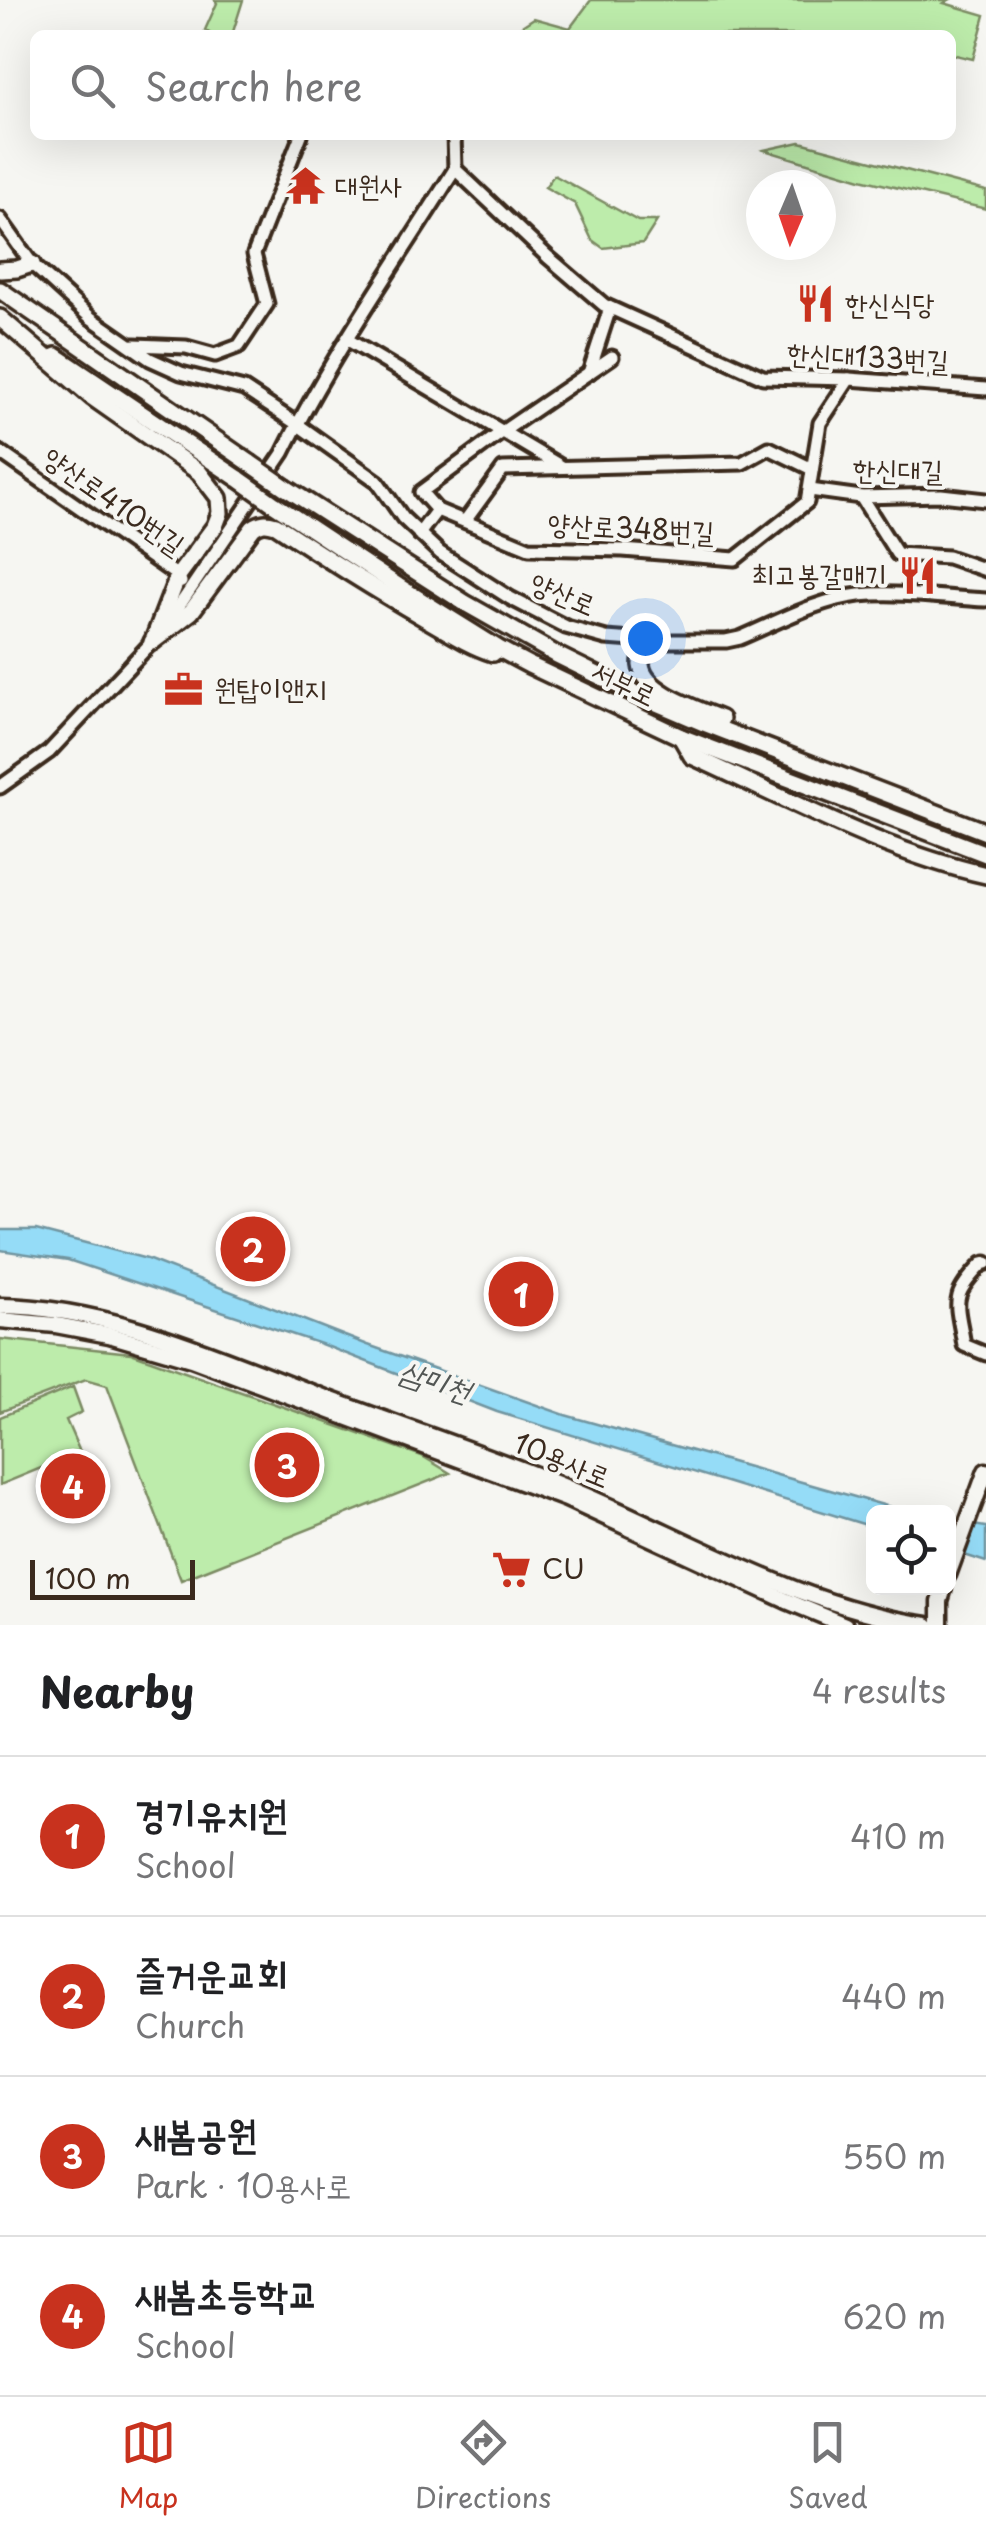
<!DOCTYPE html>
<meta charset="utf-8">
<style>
:root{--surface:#fff;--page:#f6f6f6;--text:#202124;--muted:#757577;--line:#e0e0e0;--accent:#c8321e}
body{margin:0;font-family:"Playpen Sans","Poor Story",sans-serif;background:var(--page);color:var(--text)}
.controls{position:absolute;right:30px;bottom:30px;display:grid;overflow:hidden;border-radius:15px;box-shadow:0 10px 40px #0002}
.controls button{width:90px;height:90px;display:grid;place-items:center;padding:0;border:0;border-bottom:2px solid var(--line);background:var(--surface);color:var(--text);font:50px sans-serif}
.compass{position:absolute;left:746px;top:170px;width:90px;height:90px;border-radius:50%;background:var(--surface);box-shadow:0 10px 40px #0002;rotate:182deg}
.scale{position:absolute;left:30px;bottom:25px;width:165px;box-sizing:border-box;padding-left:10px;border:5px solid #3b2a1e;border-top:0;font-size:28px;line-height:35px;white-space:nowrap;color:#3b2a1e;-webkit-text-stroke:8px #f6f6f2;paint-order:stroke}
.you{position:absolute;left:645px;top:638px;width:35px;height:35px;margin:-25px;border:8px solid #fff;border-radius:50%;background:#1a73e8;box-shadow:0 0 0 15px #1a73e833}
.badge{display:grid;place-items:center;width:65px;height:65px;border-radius:50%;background:var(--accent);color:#fff;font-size:32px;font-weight:700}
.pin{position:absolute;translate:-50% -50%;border:5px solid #fff;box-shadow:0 2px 10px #0006}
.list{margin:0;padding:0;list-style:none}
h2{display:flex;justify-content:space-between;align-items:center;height:130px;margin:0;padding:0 40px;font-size:42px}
h2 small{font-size:32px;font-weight:400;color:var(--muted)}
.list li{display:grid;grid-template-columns:65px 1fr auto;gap:30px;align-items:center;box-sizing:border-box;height:160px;padding:0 40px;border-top:2px solid var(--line)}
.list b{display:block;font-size:38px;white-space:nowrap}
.list p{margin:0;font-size:32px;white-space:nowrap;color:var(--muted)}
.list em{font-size:32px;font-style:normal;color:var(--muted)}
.icon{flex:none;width:55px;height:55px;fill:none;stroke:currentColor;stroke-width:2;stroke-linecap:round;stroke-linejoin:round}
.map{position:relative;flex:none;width:986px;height:1625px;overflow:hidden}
.search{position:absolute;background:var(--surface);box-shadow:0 10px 40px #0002;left:30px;right:30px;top:30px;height:110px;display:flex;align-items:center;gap:25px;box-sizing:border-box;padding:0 35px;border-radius:15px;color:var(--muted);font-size:38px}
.sheet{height:770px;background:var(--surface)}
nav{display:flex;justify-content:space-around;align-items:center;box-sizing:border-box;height:140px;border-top:2px solid var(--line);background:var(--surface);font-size:28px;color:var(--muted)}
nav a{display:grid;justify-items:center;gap:5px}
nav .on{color:var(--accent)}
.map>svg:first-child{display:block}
.green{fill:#bdecab;stroke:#7c8b64;stroke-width:2.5}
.water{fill:#95dcf7;stroke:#7195a0;stroke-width:2.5}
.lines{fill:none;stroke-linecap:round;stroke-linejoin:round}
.minor-casing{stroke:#3b2a1e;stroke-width:19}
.tertiary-casing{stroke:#3b2a1e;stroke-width:21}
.secondary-casing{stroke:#3b2a1e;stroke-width:22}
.minor{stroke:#f6f6f2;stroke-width:11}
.tertiary{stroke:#f6f6f2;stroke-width:14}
.secondary{stroke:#f6f6f2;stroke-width:15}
.secondary-bridge-casing{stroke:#3b2a1e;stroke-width:22;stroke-linecap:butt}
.secondary-bridge{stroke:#f6f6f2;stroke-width:15}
.labels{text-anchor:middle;stroke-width:8;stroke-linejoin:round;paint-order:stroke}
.poi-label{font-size:28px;fill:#3b2a1e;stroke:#f6f6f2;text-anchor:start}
.street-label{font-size:28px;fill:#3b2a1e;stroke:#f6f6f2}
.water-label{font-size:30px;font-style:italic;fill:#525654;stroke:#f6f6f2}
</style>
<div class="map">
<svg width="986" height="1625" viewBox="0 0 986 1625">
<rect width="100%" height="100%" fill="#f6f6f2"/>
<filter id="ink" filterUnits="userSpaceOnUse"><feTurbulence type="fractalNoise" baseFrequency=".01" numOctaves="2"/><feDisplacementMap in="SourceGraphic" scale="20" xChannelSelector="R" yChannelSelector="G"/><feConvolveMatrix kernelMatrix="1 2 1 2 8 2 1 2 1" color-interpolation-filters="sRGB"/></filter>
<g filter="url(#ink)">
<g class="green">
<polygon points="215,0 243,0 232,35 212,35 205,30 217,3"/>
<polygon points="591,0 949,0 944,3 985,15 973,59 951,54 951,35 508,35 534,18 570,28"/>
<polygon points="800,142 986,191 986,209 861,179 764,150"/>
<polygon points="554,175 638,221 657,221 643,243 603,248 592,240 575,204 545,187"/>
<polygon points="0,1339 131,1353 422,1456 450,1473 181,1580 107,1385 86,1379 0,1412"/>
<polygon points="73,1387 82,1412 66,1420 80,1452 0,1485 0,1417"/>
</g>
<g class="water">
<polygon points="0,1230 36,1230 147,1259 368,1345 565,1415 908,1512 874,1512 873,1527 497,1412 321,1344 68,1260 0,1250"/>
<polygon points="948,1521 986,1527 986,1562 949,1550"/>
</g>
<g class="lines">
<defs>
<g id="minor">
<polyline points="454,135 455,169"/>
<path d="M0,219l32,45 59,54 59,41 31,14 63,16 53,35 80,57 26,37 37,35 70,45 56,29 40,11 41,3h79l14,-3c38,-16 77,-38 119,-43 42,-4 86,3 127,5"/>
<polyline points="348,340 562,467"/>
<polyline points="134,345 186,347 215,355 239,346 267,304 254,254 301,135"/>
<polyline points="589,373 610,308"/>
<polyline points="0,452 178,576 181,582"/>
<polyline points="810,490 861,497 941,495 986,500"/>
<polyline points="861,497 897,554 948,557 986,570"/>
<polyline points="437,510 421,492 502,432 612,357"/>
<polyline points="465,521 503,469 742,463 769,448 812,469"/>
<polyline points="419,534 437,510 529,548 623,550 735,559 807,502 820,423 849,379"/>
<path d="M0,787l49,-35 103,-110 19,-24 112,-165c49,-99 114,-191 172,-284l93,88 56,48 159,72 86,2 137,10"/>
<path d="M986,1263l-4,1c-33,34 -25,37 -18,81l22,9"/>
</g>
<g id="tertiary">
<path d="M0,1306c113,1 222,53 326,92 97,36 196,68 290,111 101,46 200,100 311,116"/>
<polyline points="0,1320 56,1325 109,1335 191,1359 566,1499 787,1601 845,1625"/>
<polyline points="948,1575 986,1471"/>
<polyline points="940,1625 940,1601 944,1588"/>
</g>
<g id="secondary">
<polyline points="0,270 17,269 32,264"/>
<polyline points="0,290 250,463"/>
<polyline points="0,318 92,397 199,472 219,498 220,513 215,526 178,576 153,641"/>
<polyline points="56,356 239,479"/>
<polyline points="286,488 465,603 557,655 636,694 704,723 986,832"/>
<polyline points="274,504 398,586 499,649 529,665 681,737 986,854"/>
<path d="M647,641c-2,7 -6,16 -6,24 3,28 57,44 80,54"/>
<path d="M152,642l39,-30 62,-84c8,-6 13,-6 23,-3 48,32 97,63 147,92 23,13 45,28 70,36"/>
<path d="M681,737l11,19c96,43 191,96 294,119"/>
</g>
</defs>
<use href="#minor" class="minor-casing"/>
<use href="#tertiary" class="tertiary-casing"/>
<use href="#secondary" class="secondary-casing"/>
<use href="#minor" class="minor"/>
<use href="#tertiary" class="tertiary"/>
<use href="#secondary" class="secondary"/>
<defs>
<g id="secondary-bridge">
<polyline points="250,463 286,488"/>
<polyline points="239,479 274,504"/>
</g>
</defs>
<use href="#secondary-bridge" class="secondary-bridge-casing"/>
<use href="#secondary-bridge" class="secondary-bridge"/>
</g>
</g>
<defs>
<symbol id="temple-bare" viewBox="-9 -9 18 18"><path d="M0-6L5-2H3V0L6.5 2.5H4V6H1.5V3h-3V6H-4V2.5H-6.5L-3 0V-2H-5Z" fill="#c8321e" stroke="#f6f6f2" stroke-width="2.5" paint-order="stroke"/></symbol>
<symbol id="restaurant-bare" viewBox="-9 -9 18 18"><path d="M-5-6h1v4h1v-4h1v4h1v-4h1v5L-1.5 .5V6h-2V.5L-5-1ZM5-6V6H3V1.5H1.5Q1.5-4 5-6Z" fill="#c8321e" stroke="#f6f6f2" stroke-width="2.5" paint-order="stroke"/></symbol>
<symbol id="office-bare" viewBox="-9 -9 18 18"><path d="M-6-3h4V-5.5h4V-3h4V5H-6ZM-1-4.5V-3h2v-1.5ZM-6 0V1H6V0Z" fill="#c8321e" stroke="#f6f6f2" stroke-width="2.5" paint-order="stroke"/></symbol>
<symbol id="supermarket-bare" viewBox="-9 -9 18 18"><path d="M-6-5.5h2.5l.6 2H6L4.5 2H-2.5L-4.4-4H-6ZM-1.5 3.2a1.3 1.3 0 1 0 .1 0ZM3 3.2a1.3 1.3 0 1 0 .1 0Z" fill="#c8321e" stroke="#f6f6f2" stroke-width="2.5" paint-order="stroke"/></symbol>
</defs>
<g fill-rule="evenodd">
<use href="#temple-bare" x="278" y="158" width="55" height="55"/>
<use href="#restaurant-bare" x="788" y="276" width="55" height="55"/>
<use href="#restaurant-bare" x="890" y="548" width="55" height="55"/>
<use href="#office-bare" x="156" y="662" width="55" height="55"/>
<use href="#supermarket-bare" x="484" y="1542" width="55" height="55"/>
</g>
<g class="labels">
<g class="poi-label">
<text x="335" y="196">대원사</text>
<text x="845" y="314">한신식당</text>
<text x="887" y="585" text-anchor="end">최고봉갈매기</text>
<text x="214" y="699">원탑이앤지</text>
<text x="542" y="1579">CU</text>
</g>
<g class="street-label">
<text transform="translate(868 357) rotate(3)" y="10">한신대133번길</text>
<text transform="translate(898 470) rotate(1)" y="10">한신대길</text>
<text transform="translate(114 501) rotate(35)" y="10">양산로410번길</text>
<text transform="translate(631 528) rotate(3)" y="10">양산로348번길</text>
<text transform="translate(563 594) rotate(23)" y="10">양산로</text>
<text transform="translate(624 683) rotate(26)" y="10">서부로</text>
<text transform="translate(562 1460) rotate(22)" y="10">10용사로</text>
</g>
<g class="water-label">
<text transform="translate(435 1382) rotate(18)" y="10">삼미천</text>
</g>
</g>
</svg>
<div class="controls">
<button><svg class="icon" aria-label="locate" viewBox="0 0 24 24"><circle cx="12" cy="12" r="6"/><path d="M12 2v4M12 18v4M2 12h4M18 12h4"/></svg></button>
</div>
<svg class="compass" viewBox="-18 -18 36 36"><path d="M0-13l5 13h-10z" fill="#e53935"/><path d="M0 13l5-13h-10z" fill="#757577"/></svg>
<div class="scale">100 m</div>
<div class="you"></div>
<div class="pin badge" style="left:521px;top:1294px">1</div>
<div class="pin badge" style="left:253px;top:1249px">2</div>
<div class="pin badge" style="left:287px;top:1465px">3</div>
<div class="pin badge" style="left:73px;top:1486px">4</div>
<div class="search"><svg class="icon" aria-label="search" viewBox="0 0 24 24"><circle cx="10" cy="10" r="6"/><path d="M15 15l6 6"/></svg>Search here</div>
</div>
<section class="sheet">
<h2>Nearby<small>4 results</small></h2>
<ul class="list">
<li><span class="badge">1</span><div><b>경기유치원</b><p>School</p></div><em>410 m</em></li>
<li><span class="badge">2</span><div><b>즐거운교회</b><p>Church</p></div><em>440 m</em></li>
<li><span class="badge">3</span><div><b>새봄공원</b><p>Park · 10용사로</p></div><em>550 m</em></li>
<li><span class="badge">4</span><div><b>새봄초등학교</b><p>School</p></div><em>620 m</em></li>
</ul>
</section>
<nav>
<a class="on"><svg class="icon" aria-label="map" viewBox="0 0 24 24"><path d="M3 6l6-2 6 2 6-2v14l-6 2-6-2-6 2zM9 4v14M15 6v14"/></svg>Map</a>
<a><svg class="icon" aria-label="directions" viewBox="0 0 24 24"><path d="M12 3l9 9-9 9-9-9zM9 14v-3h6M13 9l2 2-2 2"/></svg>Directions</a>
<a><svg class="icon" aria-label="saved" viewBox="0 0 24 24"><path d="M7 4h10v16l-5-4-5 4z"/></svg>Saved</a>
</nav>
